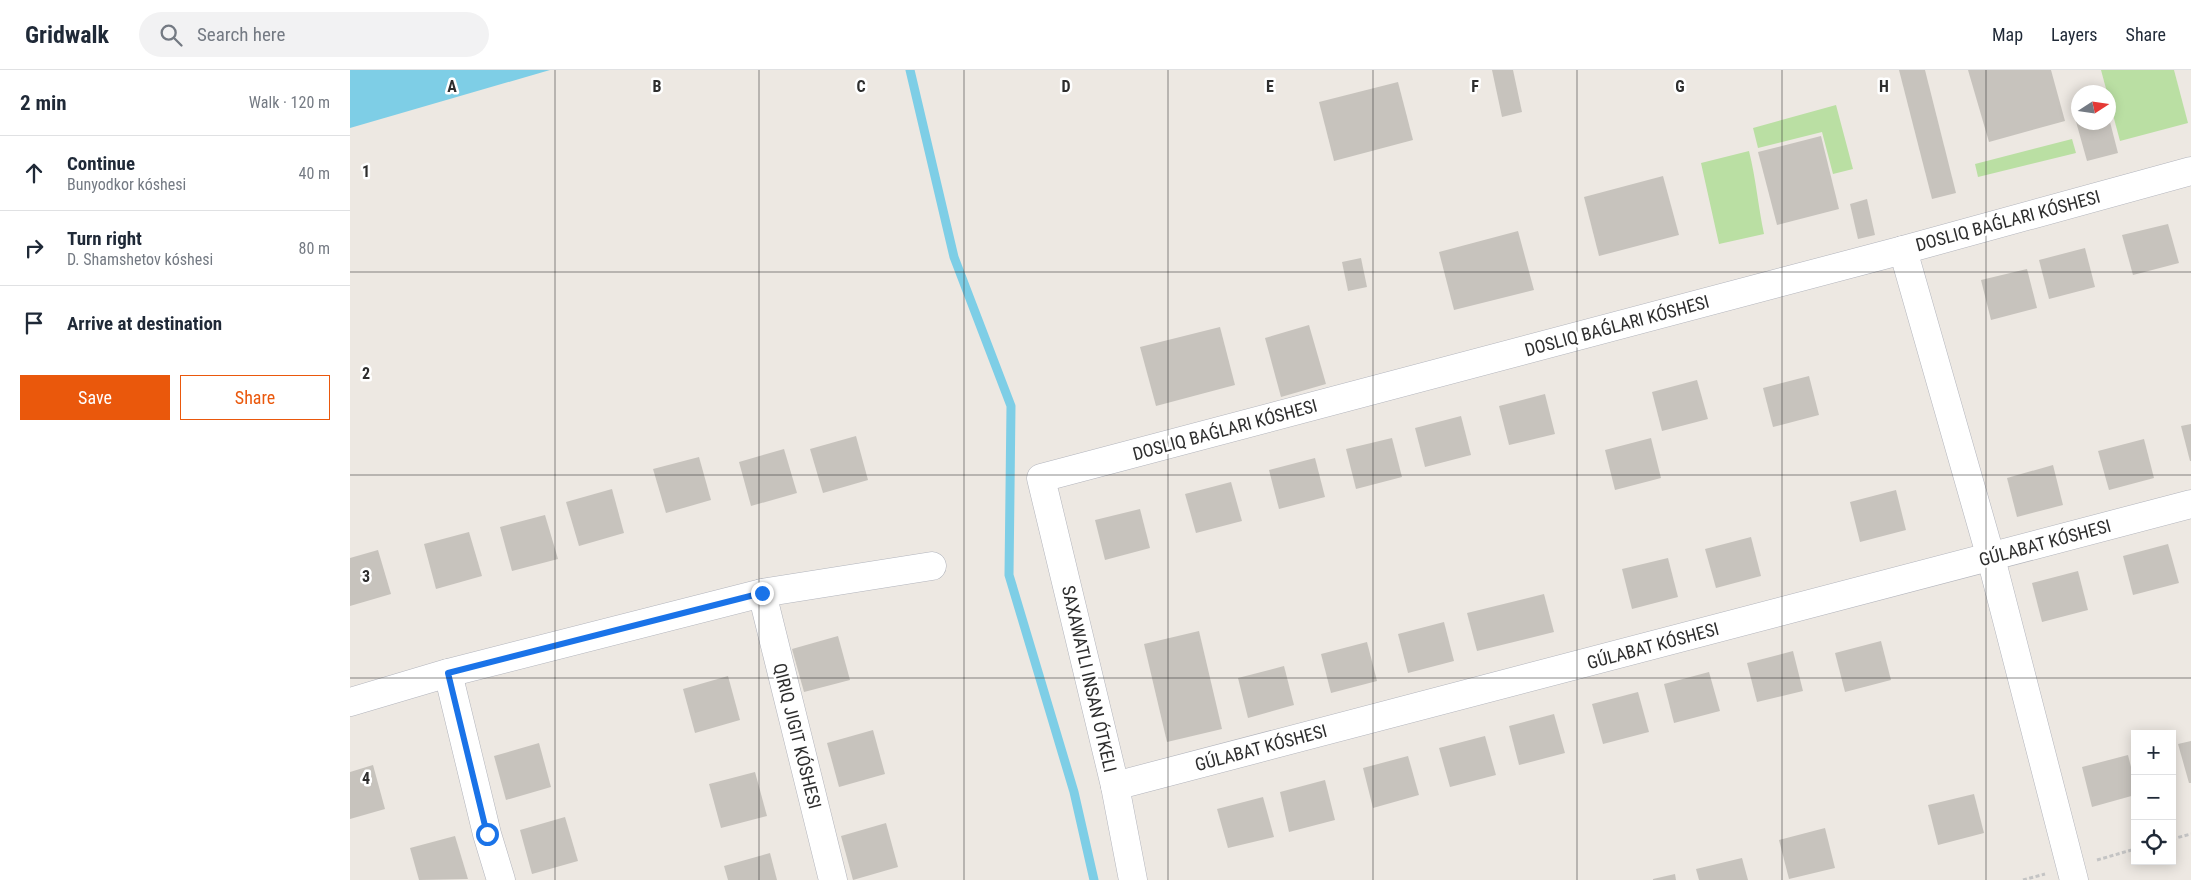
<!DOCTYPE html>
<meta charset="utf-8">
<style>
:root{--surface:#fff;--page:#f2f2f3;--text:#1f2937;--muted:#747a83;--line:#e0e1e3;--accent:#ea580c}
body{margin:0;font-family:"Roboto Condensed",sans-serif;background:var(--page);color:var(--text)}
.controls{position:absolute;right:15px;bottom:15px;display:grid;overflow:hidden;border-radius:0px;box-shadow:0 2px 12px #0003}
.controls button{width:45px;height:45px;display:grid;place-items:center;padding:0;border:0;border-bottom:1px solid var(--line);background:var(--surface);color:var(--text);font:25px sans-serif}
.compass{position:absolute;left:1721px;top:15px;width:45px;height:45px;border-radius:50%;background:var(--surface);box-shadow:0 2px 12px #0003;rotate:78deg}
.stop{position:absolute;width:15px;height:15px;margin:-11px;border:4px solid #1a73e8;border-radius:50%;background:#fff}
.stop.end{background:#1a73e8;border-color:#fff;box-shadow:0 1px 5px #0008}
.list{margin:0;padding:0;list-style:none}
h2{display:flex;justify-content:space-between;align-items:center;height:65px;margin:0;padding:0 20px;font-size:21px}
h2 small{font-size:16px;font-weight:400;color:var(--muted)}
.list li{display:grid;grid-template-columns:32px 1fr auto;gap:15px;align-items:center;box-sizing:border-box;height:75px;padding:0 20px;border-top:1px solid var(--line)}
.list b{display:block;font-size:19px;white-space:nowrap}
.list p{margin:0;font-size:16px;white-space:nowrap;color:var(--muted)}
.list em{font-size:16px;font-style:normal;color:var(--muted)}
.actions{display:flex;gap:10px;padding:15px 20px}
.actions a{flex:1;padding:11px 0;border:1px solid var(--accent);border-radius:0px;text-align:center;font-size:18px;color:var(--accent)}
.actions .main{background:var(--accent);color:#fff}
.icon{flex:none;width:28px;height:28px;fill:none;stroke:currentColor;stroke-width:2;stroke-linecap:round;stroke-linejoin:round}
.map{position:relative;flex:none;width:1841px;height:810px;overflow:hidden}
header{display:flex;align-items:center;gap:30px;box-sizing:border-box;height:70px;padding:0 25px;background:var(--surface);border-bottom:1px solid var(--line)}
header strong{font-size:24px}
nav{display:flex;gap:28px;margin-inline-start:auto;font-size:18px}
.search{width:350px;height:45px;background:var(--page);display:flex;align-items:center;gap:12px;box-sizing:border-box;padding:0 18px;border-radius:28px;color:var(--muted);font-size:19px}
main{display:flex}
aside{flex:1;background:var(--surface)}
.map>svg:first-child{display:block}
.green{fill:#badfa3}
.water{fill:#7ecee6}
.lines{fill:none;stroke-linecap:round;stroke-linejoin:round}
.stream{stroke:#7ecee6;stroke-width:9}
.building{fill:#c7c3bd}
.minor-casing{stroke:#b2b4bc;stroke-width:29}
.path{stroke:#c4c4c4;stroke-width:3;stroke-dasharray:4 2.5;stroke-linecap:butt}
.minor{stroke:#fff;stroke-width:28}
.route{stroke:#1a73e8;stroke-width:6}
.grid{fill:none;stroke:#2e2e2e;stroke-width:1;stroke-opacity:0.55}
.labels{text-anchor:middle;stroke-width:5;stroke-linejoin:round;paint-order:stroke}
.street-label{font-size:18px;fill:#2e2e2e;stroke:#fff}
.grid-label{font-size:16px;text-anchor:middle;font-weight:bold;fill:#2e2e2e;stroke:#fff;stroke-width:5;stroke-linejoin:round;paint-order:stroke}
</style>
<header>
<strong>Gridwalk</strong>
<div class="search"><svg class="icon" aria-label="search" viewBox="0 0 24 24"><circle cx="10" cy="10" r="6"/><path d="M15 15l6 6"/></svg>Search here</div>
<nav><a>Map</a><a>Layers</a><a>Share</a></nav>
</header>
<main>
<aside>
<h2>2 min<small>Walk · 120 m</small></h2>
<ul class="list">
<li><svg class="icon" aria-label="ahead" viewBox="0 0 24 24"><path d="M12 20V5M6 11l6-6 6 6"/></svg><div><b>Continue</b><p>Bunyodkor kóshesi</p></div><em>40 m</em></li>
<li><svg class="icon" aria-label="right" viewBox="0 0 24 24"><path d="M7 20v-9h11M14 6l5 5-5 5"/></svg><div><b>Turn right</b><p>D. Shamshetov kóshesi</p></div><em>80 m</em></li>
<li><svg class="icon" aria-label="arrive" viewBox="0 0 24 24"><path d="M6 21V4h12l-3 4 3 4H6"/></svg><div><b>Arrive at destination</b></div></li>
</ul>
<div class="actions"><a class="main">Save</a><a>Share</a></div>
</aside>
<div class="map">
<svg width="1841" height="810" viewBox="0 0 1841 810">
<rect width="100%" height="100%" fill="#ede8e2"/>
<g class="green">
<polygon points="1751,0 1824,0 1838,53 1770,71"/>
<polygon points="1486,35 1503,99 1483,104 1472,62 1408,78 1403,58"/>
<polygon points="1722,69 1726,83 1628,107 1625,94"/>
<path d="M1399,81c7,28 9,54 15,83l-45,10 -18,-81z"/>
</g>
<polygon class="water" points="0,0 200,0 0,58"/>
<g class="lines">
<polyline class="stream" points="560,0 604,187 661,336 659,505 724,722 744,810"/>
</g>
<g class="building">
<polygon points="1142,0 1163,0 1172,42 1152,47"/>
<polygon points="1549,0 1575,0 1606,123 1582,129"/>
<polygon points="1618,0 1701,0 1715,51 1639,72"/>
<polygon points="1048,12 1063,70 984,91 969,32"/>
<polygon points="1728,47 1728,52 1760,52 1768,83 1737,91 1725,48"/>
<polygon points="1471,66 1489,139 1427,155 1408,82"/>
<polygon points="1313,106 1329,165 1249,186 1234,127"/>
<polygon points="1517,129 1525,165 1508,169 1500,134"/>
<polygon points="1818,154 1829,193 1783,205 1772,165"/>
<polygon points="1168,161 1184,220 1104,240 1089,182"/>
<polygon points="1735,178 1745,217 1699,229 1689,190"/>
<polygon points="1011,188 1017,217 998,221 992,192"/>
<polygon points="1677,199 1687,238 1641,250 1631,210"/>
<polygon points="959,255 976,314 931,327 915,268"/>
<polygon points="870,257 885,315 806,336 790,277"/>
<polygon points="1459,306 1469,345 1423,357 1413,318"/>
<polygon points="1347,310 1358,349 1312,361 1302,322"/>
<polygon points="1195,324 1205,364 1159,375 1149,336"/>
<polygon points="1111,346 1121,385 1075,397 1065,358"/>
<polygon points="1841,354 1841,391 1840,391 1831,356"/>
<polygon points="506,366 518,410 473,423 460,379"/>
<polygon points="1042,368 1052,407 1006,419 996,379"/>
<polygon points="1301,368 1311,408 1265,420 1255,380"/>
<polygon points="1794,369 1804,408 1759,420 1748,381"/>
<polygon points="434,379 447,423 401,436 389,392"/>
<polygon points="349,387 361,430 316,443 303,399"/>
<polygon points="965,388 975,427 929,439 919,400"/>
<polygon points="1703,395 1713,435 1667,447 1657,408"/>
<polygon points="881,412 892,451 846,463 835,424"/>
<polygon points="262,419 274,463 229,476 216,432"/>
<polygon points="1546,420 1556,460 1510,472 1500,432"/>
<polygon points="790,439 800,478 755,490 745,450"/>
<polygon points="195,445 208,489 162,501 150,457"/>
<polygon points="119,462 132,506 86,519 74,474"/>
<polygon points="1401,467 1411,506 1366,518 1355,479"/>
<polygon points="1818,474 1829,513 1783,525 1773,486"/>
<polygon points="28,480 41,524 0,536 0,488"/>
<polygon points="1318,488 1328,527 1282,539 1272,499"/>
<polygon points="1728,501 1738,540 1692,552 1682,513"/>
<polygon points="1194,524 1204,562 1127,581 1117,543"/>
<polygon points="1094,552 1104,591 1058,603 1048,564"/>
<polygon points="849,561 872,659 817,672 794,574"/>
<polygon points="488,566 500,610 454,622 442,579"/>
<polygon points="1531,571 1541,610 1495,622 1485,583"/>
<polygon points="1017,572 1027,611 981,623 971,584"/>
<polygon points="1443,581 1453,621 1407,632 1397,593"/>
<polygon points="934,596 944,635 898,648 888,608"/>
<polygon points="1359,602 1370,641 1324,653 1314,614"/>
<polygon points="378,606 390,650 345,663 333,619"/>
<polygon points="1288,622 1299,662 1253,674 1242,634"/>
<polygon points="1204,644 1215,683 1169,695 1159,656"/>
<polygon points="523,660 535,704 489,717 477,673"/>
<polygon points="1135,666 1146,705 1100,717 1089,678"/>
<polygon points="1841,671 1841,713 1839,713 1828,674"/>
<polygon points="189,673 201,717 156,730 144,686"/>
<polygon points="1778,685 1785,713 1785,725 1742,737 1732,697"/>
<polygon points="1058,686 1069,725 1023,738 1013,698"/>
<polygon points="23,695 35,739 0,749 0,702"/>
<polygon points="405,702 417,746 371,758 359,714"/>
<polygon points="975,710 985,750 939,762 930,722"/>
<polygon points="1624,724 1634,763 1588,775 1578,735"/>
<polygon points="913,727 924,767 878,778 867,739"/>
<polygon points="215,747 228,791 182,804 170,760"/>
<polygon points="536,753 548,797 503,810 491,766"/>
<polygon points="1475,758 1485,798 1439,809 1429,770"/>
<polygon points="105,766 118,809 69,810 60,778"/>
<polygon points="420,783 427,810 378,810 374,796"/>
<polygon points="1392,788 1398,810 1349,810 1346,799"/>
<polygon points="1325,804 1326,810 1303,810 1303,809"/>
</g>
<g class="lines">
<defs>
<g id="minor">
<polyline points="1553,180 1641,488 1724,810"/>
<polyline points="412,523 483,810"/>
<polyline points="98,603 137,764 151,810"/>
<polyline points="0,632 98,603 412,523 582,496"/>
<polyline points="765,716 1841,434"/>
<polyline points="783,810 765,716 691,408 1553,180 1841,101"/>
</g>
</defs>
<use href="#minor" class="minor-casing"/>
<g class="path">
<polyline points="1822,769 1841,764"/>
<polyline points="1747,790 1785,779"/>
<polyline points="1673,810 1695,804"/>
</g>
<use href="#minor" class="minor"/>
</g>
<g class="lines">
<polyline class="route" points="137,764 98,603 412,523"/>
</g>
<path class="grid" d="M205,0v810M409,0v810M614,0v810M818,0v810M1023,0v810M1227,0v810M1432,0v810M1636,0v810M0,202h1841M0,405h1841M0,608h1841"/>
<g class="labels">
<g class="street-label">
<text transform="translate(1658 151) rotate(-15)" y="6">DOSLIQ BAǴLARI KÓSHESI</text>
<text transform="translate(1267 256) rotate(-15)" y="6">DOSLIQ BAǴLARI KÓSHESI</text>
<text transform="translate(875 360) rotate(-15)" y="6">DOSLIQ BAǴLARI KÓSHESI</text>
<text transform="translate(1695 473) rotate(-15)" y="6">GÚLABAT KÓSHESI</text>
<text transform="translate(1303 576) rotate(-15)" y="6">GÚLABAT KÓSHESI</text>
<text transform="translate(739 609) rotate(77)" y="6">SAXAWATLI INSAN ÓTKELI</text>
<text transform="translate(447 666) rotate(76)" y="6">QIRIQ JIGIT KÓSHESI</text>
<text transform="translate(911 678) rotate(-15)" y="6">GÚLABAT KÓSHESI</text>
</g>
</g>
<g class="grid-label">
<text x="102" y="22">A</text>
<text x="307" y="22">B</text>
<text x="511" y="22">C</text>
<text x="716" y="22">D</text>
<text x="920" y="22">E</text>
<text x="1125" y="22">F</text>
<text x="1330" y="22">G</text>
<text x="1534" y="22">H</text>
<text x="16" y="107">1</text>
<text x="16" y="309">2</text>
<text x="16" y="512">3</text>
<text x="16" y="714">4</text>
</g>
</svg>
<div class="controls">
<button>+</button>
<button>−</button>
<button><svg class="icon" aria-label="locate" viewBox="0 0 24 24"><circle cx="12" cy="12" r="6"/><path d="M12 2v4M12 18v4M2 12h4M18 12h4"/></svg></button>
</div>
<svg class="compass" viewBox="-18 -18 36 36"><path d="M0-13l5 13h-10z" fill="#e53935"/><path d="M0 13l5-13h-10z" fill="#747a83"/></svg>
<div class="stop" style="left:137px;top:764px"></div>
<div class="stop end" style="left:412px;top:523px"></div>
</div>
</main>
